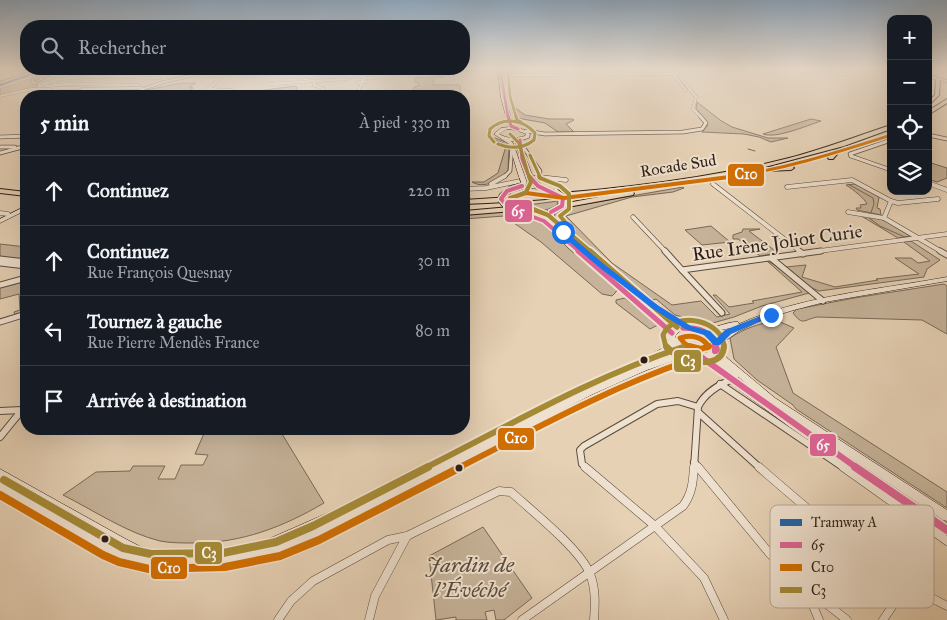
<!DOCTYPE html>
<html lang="fr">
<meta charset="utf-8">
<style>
:root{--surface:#171b24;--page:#20242c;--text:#f1f3f6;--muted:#9ea1a6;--line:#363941}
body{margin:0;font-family:"IM FELL Great Primer",serif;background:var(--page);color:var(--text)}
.controls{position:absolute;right:15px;top:15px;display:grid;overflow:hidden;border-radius:10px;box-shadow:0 5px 20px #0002}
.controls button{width:45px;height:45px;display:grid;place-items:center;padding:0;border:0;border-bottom:1px solid var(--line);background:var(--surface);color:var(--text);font:25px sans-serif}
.stop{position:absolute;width:15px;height:15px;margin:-11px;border:4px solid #1a73e8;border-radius:50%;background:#fff}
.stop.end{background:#1a73e8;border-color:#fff;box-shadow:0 1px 5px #0008}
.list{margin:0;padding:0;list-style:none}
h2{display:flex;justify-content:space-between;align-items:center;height:65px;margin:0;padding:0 20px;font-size:21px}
h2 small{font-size:16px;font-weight:400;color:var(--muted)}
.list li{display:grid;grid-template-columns:32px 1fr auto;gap:15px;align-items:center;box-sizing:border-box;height:70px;padding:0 20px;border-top:1px solid var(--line)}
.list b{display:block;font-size:19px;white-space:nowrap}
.list p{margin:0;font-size:16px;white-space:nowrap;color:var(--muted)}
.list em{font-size:16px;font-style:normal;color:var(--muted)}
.icon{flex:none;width:28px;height:28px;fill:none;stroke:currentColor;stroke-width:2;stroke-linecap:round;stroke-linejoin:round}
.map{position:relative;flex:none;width:947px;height:620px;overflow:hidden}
.search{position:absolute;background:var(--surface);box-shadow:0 5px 20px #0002;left:20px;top:20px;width:450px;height:55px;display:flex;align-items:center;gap:12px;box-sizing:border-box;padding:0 18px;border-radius:20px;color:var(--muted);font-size:19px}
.panel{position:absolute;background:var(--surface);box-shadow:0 5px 20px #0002;left:20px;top:90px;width:450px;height:345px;border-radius:20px}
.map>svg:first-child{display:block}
.green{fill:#c6b39a;stroke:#796857}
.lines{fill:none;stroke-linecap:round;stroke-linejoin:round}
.stream{stroke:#766554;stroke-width:1}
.street-tunnel{stroke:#c1ad95;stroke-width:2.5;stroke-dasharray:2.5 1;stroke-linecap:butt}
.secondary-tunnel{stroke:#c1ad95;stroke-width:4;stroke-dasharray:4 2;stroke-linecap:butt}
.street-far5-casing{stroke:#5a4b3c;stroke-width:3}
.street-far4-casing{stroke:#5a4b3c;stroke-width:4.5}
.street-far3-casing{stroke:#5a4b3c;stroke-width:5}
.street-far2-casing{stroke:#5a4b3c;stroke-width:7}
.street-far1-casing{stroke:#5a4b3c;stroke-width:8}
.street-casing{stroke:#5a4b3c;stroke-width:9}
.secondary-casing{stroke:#2c1e14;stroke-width:1}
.highway-casing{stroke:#2c1e14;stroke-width:2}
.street-far5{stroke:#efe1cf;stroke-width:2.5}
.street-far4{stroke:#efe1cf;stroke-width:3}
.street-far3{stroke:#efe1cf;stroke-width:4}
.street-far2{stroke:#efe1cf;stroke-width:5}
.street-far1{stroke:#efe1cf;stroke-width:6}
.street{stroke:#efe1cf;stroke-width:8}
.secondary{fill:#efe1cf;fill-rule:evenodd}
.highway{fill:#e6d1b5;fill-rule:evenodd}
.tram{stroke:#2c1e14;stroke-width:1}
.secondary-bridge-casing{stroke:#2c1e14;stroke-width:7;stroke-linecap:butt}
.secondary-bridge{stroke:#efe1cf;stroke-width:5.5}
.bus-1-far5-casing{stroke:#efe1cf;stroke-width:4.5}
.bus-1-far4-casing{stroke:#efe1cf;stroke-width:5.5}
.bus-1-far3-casing{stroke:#efe1cf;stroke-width:7}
.bus-1-far2-casing{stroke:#efe1cf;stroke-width:9}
.bus-1-far1-casing{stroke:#efe1cf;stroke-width:10}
.bus-1-casing{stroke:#efe1cf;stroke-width:11}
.bus-2-far4-casing{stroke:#efe1cf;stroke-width:5.5}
.bus-2-far3-casing{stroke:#efe1cf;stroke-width:7}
.bus-2-far2-casing{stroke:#efe1cf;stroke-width:9}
.bus-2-far1-casing{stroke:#efe1cf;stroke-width:10}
.bus-2-casing{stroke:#efe1cf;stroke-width:11}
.bus-3-far5-casing{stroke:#efe1cf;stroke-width:4.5}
.bus-3-far4-casing{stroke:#efe1cf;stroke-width:5.5}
.bus-3-far3-casing{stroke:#efe1cf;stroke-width:7}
.bus-3-far2-casing{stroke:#efe1cf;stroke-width:9}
.bus-3-far1-casing{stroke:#efe1cf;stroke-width:10}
.bus-3-casing{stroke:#efe1cf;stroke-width:11}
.bus-1-far5{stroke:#de6395;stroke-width:2.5}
.bus-1-far4{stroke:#de6395;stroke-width:3}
.bus-1-far3{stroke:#de6395;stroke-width:4}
.bus-1-far2{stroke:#de6395;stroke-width:5}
.bus-1-far1{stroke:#de6395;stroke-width:6}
.bus-1{stroke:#de6395;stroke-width:8}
.bus-2-far4{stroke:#d16f03;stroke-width:3}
.bus-2-far3{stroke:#d16f03;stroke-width:4}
.bus-2-far2{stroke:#d16f03;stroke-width:5}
.bus-2-far1{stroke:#d16f03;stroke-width:6}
.bus-2{stroke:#d16f03;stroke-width:8}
.bus-3-far5{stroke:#a58a36;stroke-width:2.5}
.bus-3-far4{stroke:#a58a36;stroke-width:3}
.bus-3-far3{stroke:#a58a36;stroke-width:4}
.bus-3-far2{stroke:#a58a36;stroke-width:5}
.bus-3-far1{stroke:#a58a36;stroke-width:6}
.bus-3{stroke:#a58a36;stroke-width:8}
.tram-1-casing{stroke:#efe1cf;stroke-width:4.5}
.tram-1{stroke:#2061a7;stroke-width:2.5}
.route{fill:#1a73e8}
.bus-dot{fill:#2c1e14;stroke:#efe1cf;stroke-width:2}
.labels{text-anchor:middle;stroke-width:4;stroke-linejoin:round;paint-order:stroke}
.far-street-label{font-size:16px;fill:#2c1e14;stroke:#efe1cf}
.street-label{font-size:19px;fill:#2c1e14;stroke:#efe1cf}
.near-park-label{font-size:22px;font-style:italic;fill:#5a4b3c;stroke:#efe1cf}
.key{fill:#efe1cf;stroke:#b4a697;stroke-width:1}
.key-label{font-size:14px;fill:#2c1e14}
.line-badge{stroke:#efe1cf;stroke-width:2}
.badge-label{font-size:14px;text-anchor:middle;font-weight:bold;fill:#fff}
</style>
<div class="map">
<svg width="947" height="620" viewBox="0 0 947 620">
<rect width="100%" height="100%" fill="#e6d1b5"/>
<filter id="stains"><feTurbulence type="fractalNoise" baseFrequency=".004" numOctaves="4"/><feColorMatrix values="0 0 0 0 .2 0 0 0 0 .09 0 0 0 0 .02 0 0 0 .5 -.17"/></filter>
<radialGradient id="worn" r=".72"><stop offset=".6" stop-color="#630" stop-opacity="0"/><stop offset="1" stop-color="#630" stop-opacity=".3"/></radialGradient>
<g class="green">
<polygon points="434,71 438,71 437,76 444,77 434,77 433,85 460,85 461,96 426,96 426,94 417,94 416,96 348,96 352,93 363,91 360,94 364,95 364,91 368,91 367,94 370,96 377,94 378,91 381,91 380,94 413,93 414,87 419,86 418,83 415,82 415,78 430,77"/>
<polygon points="41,74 51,75 38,83 35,82 40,78 34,81 34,79 31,79 32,84 38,85 37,87 0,95 0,88"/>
<polygon points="182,83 196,83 189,87 193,88 184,96 128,96 141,91"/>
<polygon points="296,86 299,96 259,96 268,93 264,90"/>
<polygon points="697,102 720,120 732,127 768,138 788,138 771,142 759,137 744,134 702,132 708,125 696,108"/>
<polygon points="511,105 525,115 549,119 572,119 574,120 566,124 574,132 558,132 545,123 517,118 516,114 513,113"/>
<path d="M811,119l10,2c-15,5 -45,18 -58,13z"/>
<path d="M495,138l11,4 3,4 -1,24c-6,11 -25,19 -36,12h12l14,-9 8,-27 -2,-3 -13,-4z"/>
<polygon points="928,162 947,168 947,178 937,182 928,179"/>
<path d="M855,184l24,13 -2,11 3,1 1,6 -24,-5 -1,-2h5l-1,-3 7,-1c-2,-5 -13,-14 -21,-19z"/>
<path d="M683,187l1,1 -11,4 -41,5 -66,19 46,47 60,42 29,-4 16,16 13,-3 -17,-19h3l13,12 25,-4 -2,-2 50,-9 -35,-31 12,6 30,26 -47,13 -28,11 -25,7 -34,-9 -19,-16 -6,2c-33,-26 -67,-51 -96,-82l1,-6 13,-6z"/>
<path d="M558,201l-1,4c-15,9 -29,7 -45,2z"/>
<polygon points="510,211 528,215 544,224 569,249 617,289 616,292 612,296 602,294 541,242 504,216 464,219 464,215"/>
<polygon points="858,214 882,219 910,236 898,238"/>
<polygon points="711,226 730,242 702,245 685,230"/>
<polygon points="743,229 760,229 749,231 778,253 760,256 738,239 733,239 733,235 742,232"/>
<polygon points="911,241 940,260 927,269 924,277 819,291 812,288 786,267 806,265 802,277 835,287 878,280 876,279 919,274 895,258 911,258 918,263 930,261 904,242"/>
<polygon points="0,244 26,247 26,261 0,258"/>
<polygon points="26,279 26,310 15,315 14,312 20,310 19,294 0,299 0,286"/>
<path d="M944,284l3,2v48l-25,-14 -105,-3c-14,3 -14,9 -24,-4l4,-4 57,-11z"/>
<polygon points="625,298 658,325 650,329 616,303 616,300"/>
<path d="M778,321l16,7 -18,19 17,46 154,99v16l-151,-99 -3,-4 -36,-25 -23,-21 -4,-21c13,-9 32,-16 48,-17z"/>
<path d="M206,429h73l45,74c-41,24 -82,40 -130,40 -11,0 -24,0 -34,-2 -33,-8 -67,-31 -97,-46l33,-23 34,-1 3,-5h32l-7,13h17l6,-14h22l5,-10 -13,-1z"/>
<polygon points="483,527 532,598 504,620 496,620 494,610 485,612 487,620 456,620 456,617 436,620 429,556"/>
</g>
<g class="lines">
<g class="stream">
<polyline points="748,149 755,151"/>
<polyline points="848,184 873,198 874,204 869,218 880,226 907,238"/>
</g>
<polyline class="street-tunnel" points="346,79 353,79"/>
<polyline class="secondary-tunnel" points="450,69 457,69"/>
<defs>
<g id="street-far5">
<polyline points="299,69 293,76 309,80"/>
<polyline points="344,69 345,72 364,78 363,81"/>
<polyline points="670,69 686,91"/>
<polyline points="674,69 696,97 693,109 701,117"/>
<polyline points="770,69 847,74 851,69"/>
<polyline points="159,70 172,73"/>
<polyline points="507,71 510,72 511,69"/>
<polyline points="886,71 891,72"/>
<polyline points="169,73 198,74"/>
<polyline points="196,74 224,76"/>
<polyline points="500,75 677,74"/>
<polyline points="221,78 208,89 226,90"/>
<polyline points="364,78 376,78"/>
<polygon points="363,81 366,82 358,83"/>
<polyline points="314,82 314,85 324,89 321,93"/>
<polyline points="270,84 346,79"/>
<path d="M138,85l-70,-1 -21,2 -4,-2c21,-11 90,-6 117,-6"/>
<polyline points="0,87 53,69"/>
<polyline points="60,88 77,88"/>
<polyline points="82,89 142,88"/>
<polygon points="226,90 232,90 222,92"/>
<polyline points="358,91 362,83"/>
<polyline points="0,96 32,89 50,89"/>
<polyline points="32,96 47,90"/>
</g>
<g id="street-far4">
<polyline points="526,131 545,134 683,132 702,129 706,123 700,116"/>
<polyline points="928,135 947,139"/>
<polyline points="0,137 26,136"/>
<polyline points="519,141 540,171 539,177"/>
<polyline points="0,147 15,147"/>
<polyline points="0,153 26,146"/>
<polyline points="851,156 850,154 891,140"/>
<polyline points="851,156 891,170"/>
<polyline points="504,177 510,171 512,146"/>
</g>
<g id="street-far3">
<polyline points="928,183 947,190"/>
<polyline points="491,184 505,176"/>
<polyline points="713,184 801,252"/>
<polyline points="787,187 852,180 891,201 884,218 942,252"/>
<polyline points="464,189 486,188 539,177 566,180"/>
<polyline points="891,201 898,203 938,199"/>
<polyline points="848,212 884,218"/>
<polyline points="0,213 8,214"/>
<polyline points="633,217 666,252"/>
<polyline points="812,252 947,234"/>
</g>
<g id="street-far2">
<polyline points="665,251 682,270 821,251"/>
<polyline points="799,251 803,254"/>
<polyline points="940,251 947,255"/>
<polyline points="771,258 823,301"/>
<polyline points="0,259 26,262"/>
<polyline points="0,263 26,266"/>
<polyline points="682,270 722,313"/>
<polyline points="0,285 26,278"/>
<polyline points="0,322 26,314"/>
</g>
<g id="street-far1">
<polyline points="714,354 730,373 733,380"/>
<polyline points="720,384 844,468"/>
<polyline points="0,411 22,410"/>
<polyline points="699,413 760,468"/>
<polyline points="0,437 22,410 26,410"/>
<polyline points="694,462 699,468"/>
<polyline points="587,468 582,464 580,450 584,446 657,404 678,401 698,407"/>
<path d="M694,468l4,-61c7,-15 22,-23 37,-29l1,-7"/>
</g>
<g id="street">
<polyline points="585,467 655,526 704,578 724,620"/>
<polyline points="698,467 770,554 806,588 847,620"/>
<path d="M759,467c55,48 123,107 188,139"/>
<polyline points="843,467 947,541"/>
<polyline points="806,589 819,620"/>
<path d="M278,620l13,-19 22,-20 75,-41 19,-4 92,-45 12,1c21,19 70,58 79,82 6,15 5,31 4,46"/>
<polyline points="369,620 375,596 407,536"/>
<path d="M522,620l161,-114c9,-12 10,-24 11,-39"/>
<polyline points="883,620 908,583"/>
</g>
<g id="secondary">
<polygon points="38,69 43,69 0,84 0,82"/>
<polygon points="217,69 224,69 161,84 126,96 121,96 159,82"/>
<path d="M498,69h4l3,29 8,27 13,6 4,3 -1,4 -7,2 -2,4 13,33 -1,1 -5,-1 -11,-33 1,-3h-6l2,2 12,34 -3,2 -3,-2 -10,-33 -15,-10 7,-6 8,-1 -8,-29zM507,129l9,1 10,4 -1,2c-10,3 -17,3 -26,-2z"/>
<polygon points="928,75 947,80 947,82 928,77"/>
<polygon points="522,184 539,185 559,192 556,194 539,189 520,187 519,186"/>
<path d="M564,199l3,2 -5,7 -8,5 1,6 8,10 -1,1h-4l55,48 1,-2h4c20,15 61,51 86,52 11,1 24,-7 34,-6l1,2c65,-29 138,-34 208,-47v4l-122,21 -31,8 -30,9 -25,12 -18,13v6l6,8 48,40 172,112v11l-4,-1 -160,-108 164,111v12l-4,-1 -152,-106 -92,-68 -14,-3 -38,13 -56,25 -271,142 -42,18 -54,11 -74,2 -29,-7 -19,-9 -102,-60v-11l110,63 10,4 -67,-37 -53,-33v-9l122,68 17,9 28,10 57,-2 29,-6 2,-3 75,-33 221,-109 3,-1 4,2 27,-13 50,-23 -2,-2 1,-2 29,-16 6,-6 -2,-6 1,-2 -126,-112 -14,-7 -18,-5 -7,-4 3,-2c18,7 43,16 56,-4zM548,215l1,4 8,10 -11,-9 -8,-4zM617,281l46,36 17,9 -8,3zM731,328l-13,10 -7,-6zM682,330c13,0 23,3 31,13v6c-13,11 -33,3 -38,-13l4,-4zM672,348l6,5 -29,10 20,-11zM716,355l5,7 42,36 -54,-40z"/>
<polygon points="26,206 26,210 0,223 0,219"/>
</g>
<g id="highway">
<polygon points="934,76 940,80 939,95 928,106 928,102 935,95 936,80 932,77"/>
<polygon points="947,99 947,103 928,115 928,111"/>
<path d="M891,125v4l-47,17 -79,21h28l1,1 -3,2 -27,1 -2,-1v-2c-98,21 -199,32 -298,36v-4c109,-7 219,-15 325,-42 35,-9 68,-22 102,-33z"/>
<polygon points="846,146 849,148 848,149 838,153 833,159 829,159 828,158 834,151"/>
<polygon points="0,189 26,192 26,196 0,193"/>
<polygon points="630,191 634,193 633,195 562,208 558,206 562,204"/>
<polygon points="510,207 514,209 513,211 464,215 464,211"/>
</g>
</defs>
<use href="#street-far5" class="street-far5-casing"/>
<use href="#street-far4" class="street-far4-casing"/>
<use href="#street-far3" class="street-far3-casing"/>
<use href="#street-far2" class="street-far2-casing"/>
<use href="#street-far1" class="street-far1-casing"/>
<use href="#street" class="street-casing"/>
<use href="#secondary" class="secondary-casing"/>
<use href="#highway" class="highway-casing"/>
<use href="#street-far5" class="street-far5"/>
<use href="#street-far4" class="street-far4"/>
<use href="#street-far3" class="street-far3"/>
<use href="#street-far2" class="street-far2"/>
<use href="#street-far1" class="street-far1"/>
<use href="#street" class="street"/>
<use href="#secondary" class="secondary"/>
<use href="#highway" class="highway"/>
<polyline class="tram" points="163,69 174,72 220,75 347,74"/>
<defs>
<g id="secondary-bridge">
<polyline points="530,177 539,187"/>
<polyline points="556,192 562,196 564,201"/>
<polyline points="506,206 502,201 502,196 511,189 522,186 524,182 522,177"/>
</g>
</defs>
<use href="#secondary-bridge" class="secondary-bridge-casing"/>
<use href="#secondary-bridge" class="secondary-bridge"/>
<defs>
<polyline id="bus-1-far5" points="500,69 508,117"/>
<g id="bus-1-far4">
<polyline points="508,116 511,126 518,129"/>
<polyline points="520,140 522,159 529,177"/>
</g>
<g id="bus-1-far3">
<polyline points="529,176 538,186 563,198 562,206 551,212"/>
<polyline points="522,186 507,191 501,199 509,208 544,221 580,252"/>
</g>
<g id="bus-1-far2">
<polyline points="578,251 672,333"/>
<path d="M683,328c15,-1 30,3 33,20"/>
<path d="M683,328c14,1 31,3 32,20"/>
</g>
<g id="bus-1-far1">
<polyline points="715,351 717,350 716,346"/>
<polyline points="715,351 715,346"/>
<polyline points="701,357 857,468"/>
</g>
<polyline id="bus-1" points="855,467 947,530"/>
<path id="bus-2-far4" d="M727,177c56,-7 111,-25 164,-42"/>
<polyline id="bus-2-far3" points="591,252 548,215 518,204 510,198 526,193 564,198 737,176"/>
<g id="bus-2-far2">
<polyline points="590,251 677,327"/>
<path d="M692,348l-7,-4 -5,-6c11,-4 23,-1 29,9l-2,1"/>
</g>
<g id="bus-2-far1">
<polyline points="689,346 701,349 709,346"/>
<path d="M458,468c75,-38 149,-79 229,-107"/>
</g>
<polyline id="bus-2" points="0,495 103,555 119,562 149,569 225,567 280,556 319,540 461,467"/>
<polyline id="bus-3-far5" points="508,69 510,96 516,117"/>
<g id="bus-3-far4">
<polyline points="516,116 517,120 521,122"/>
<polyline points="510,134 519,143 529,177"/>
<path d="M494,142l-5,-6 1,-7c14,-12 33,-10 45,4l-1,7c-11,9 -23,9 -36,4"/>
<polyline points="530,155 540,177"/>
</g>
<g id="bus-3-far3">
<polyline points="529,176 531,182 526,192 510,199 548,215 591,252"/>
<polyline points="539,176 540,178 560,186 569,194 569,209 560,216 572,230"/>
</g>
<g id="bus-3-far2">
<polyline points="590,251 677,327"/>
<path d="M666,348l-3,-13c10,-26 62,-15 61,13"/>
<polyline points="681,348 683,347"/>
</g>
<g id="bus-3-far1">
<polyline points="666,346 679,358"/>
<path d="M683,361c14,1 40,6 41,-15"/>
<path d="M425,468c85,-43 168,-91 258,-121"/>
</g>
<polyline id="bus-3" points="4,480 123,548 151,554 223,553 276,542 313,526 428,467"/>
</defs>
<use href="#bus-1-far5" class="bus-1-far5-casing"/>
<use href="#bus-1-far4" class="bus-1-far4-casing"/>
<use href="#bus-1-far3" class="bus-1-far3-casing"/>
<use href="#bus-1-far2" class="bus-1-far2-casing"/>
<use href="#bus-1-far1" class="bus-1-far1-casing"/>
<use href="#bus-1" class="bus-1-casing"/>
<use href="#bus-2-far4" class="bus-2-far4-casing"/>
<use href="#bus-2-far3" class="bus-2-far3-casing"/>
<use href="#bus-2-far2" class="bus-2-far2-casing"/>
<use href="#bus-2-far1" class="bus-2-far1-casing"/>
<use href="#bus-2" class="bus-2-casing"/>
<use href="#bus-3-far5" class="bus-3-far5-casing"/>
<use href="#bus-3-far4" class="bus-3-far4-casing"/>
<use href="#bus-3-far3" class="bus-3-far3-casing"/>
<use href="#bus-3-far2" class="bus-3-far2-casing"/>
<use href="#bus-3-far1" class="bus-3-far1-casing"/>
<use href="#bus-3" class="bus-3-casing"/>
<use href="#bus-1-far5" class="bus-1-far5"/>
<use href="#bus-1-far4" class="bus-1-far4"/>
<use href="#bus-1-far3" class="bus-1-far3"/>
<use href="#bus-1-far2" class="bus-1-far2"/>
<use href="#bus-1-far1" class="bus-1-far1"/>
<use href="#bus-1" class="bus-1"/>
<use href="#bus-2-far4" class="bus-2-far4"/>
<use href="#bus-2-far3" class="bus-2-far3"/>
<use href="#bus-2-far2" class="bus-2-far2"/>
<use href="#bus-2-far1" class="bus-2-far1"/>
<use href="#bus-2" class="bus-2"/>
<use href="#bus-3-far5" class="bus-3-far5"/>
<use href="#bus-3-far4" class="bus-3-far4"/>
<use href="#bus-3-far3" class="bus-3-far3"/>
<use href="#bus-3-far2" class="bus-3-far2"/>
<use href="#bus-3-far1" class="bus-3-far1"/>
<use href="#bus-3" class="bus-3"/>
<defs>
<g id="tram-1">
<polyline points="422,69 452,71 488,69"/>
<polyline points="330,73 357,73 373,69"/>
<polyline points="0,85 47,69"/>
</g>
</defs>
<use href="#tram-1" class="tram-1-casing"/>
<use href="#tram-1" class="tram-1"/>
</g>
<linearGradient id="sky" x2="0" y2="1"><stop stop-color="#8ea7be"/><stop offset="0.44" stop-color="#f4eade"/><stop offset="1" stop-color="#f4eade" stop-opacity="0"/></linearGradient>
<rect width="947" height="156" fill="url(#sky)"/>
<polygon class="route" points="560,231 565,231 605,265 659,306 691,326 710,331 717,338 725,330 768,313 775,315 731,334 720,345 714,345 704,335 685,329 653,309 600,268 560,234"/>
<g class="bus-dot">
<circle cx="644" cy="360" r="4.5"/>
<circle cx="459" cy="468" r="4.5"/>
<circle cx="105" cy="539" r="4.5"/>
</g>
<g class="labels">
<g class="far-street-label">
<text transform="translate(678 165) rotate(-9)" y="6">Rocade Sud</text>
</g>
<g class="street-label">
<text transform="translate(777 242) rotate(-8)" y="7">Rue Irène Joliot Curie</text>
</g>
<g class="near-park-label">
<text x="470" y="572">Jardin de<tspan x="470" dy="25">l'Évéché</tspan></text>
</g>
</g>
<rect x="770" y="505" width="164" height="103" rx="8" class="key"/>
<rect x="780" y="519" width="22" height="7" fill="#2061a7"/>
<rect x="780" y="542" width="22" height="6" fill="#de6395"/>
<rect x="780" y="564" width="22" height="7" fill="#d16f03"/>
<rect x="780" y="587" width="22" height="6" fill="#a58a36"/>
<g class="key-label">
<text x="811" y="527">Tramway A</text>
<text x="811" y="550">65</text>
<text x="811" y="572">C10</text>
<text x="811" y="595">C3</text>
</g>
<g class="line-badge">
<rect x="727" y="163" width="38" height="24" rx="5" fill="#d16f03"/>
<rect x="504" y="199" width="29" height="24" rx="5" fill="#de6395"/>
<rect x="673" y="349" width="29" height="24" rx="5" fill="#a58a36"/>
<rect x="497" y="427" width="38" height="24" rx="5" fill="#d16f03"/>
<rect x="809" y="433" width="28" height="24" rx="5" fill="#de6395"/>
<rect x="194" y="541" width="29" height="24" rx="5" fill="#a58a36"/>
<rect x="150" y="556" width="38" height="24" rx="5" fill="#d16f03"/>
</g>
<g class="badge-label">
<text x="746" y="179">C10</text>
<text x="518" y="216">65</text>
<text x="688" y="366">C3</text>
<text x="516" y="443">C10</text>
<text x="823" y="450">65</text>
<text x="209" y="558">C3</text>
<text x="169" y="573">C10</text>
</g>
<rect width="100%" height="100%" filter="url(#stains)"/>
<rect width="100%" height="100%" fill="url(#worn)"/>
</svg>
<div class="controls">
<button>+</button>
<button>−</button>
<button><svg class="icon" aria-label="locate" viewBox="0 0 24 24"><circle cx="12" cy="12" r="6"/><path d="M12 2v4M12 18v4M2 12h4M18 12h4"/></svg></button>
<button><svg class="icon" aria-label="layers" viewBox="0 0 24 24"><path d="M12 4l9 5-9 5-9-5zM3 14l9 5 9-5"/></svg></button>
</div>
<div class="stop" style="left:563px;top:232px"></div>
<div class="stop end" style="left:771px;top:315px"></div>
<div class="search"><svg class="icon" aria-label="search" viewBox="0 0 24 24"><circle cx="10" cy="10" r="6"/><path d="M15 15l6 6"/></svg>Rechercher</div>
<section class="panel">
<h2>5 min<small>À pied · 330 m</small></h2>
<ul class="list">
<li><svg class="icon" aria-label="ahead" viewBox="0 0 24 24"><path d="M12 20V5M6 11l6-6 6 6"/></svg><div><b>Continuez</b></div><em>220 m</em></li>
<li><svg class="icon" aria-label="ahead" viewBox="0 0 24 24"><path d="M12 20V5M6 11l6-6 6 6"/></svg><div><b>Continuez</b><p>Rue François Quesnay</p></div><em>30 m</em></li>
<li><svg class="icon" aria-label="left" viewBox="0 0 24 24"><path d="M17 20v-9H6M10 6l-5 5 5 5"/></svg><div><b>Tournez à gauche</b><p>Rue Pierre Mendès France</p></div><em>80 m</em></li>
<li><svg class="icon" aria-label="arrive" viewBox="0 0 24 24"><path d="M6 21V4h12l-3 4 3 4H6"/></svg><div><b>Arrivée à destination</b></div></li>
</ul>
</section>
</div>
